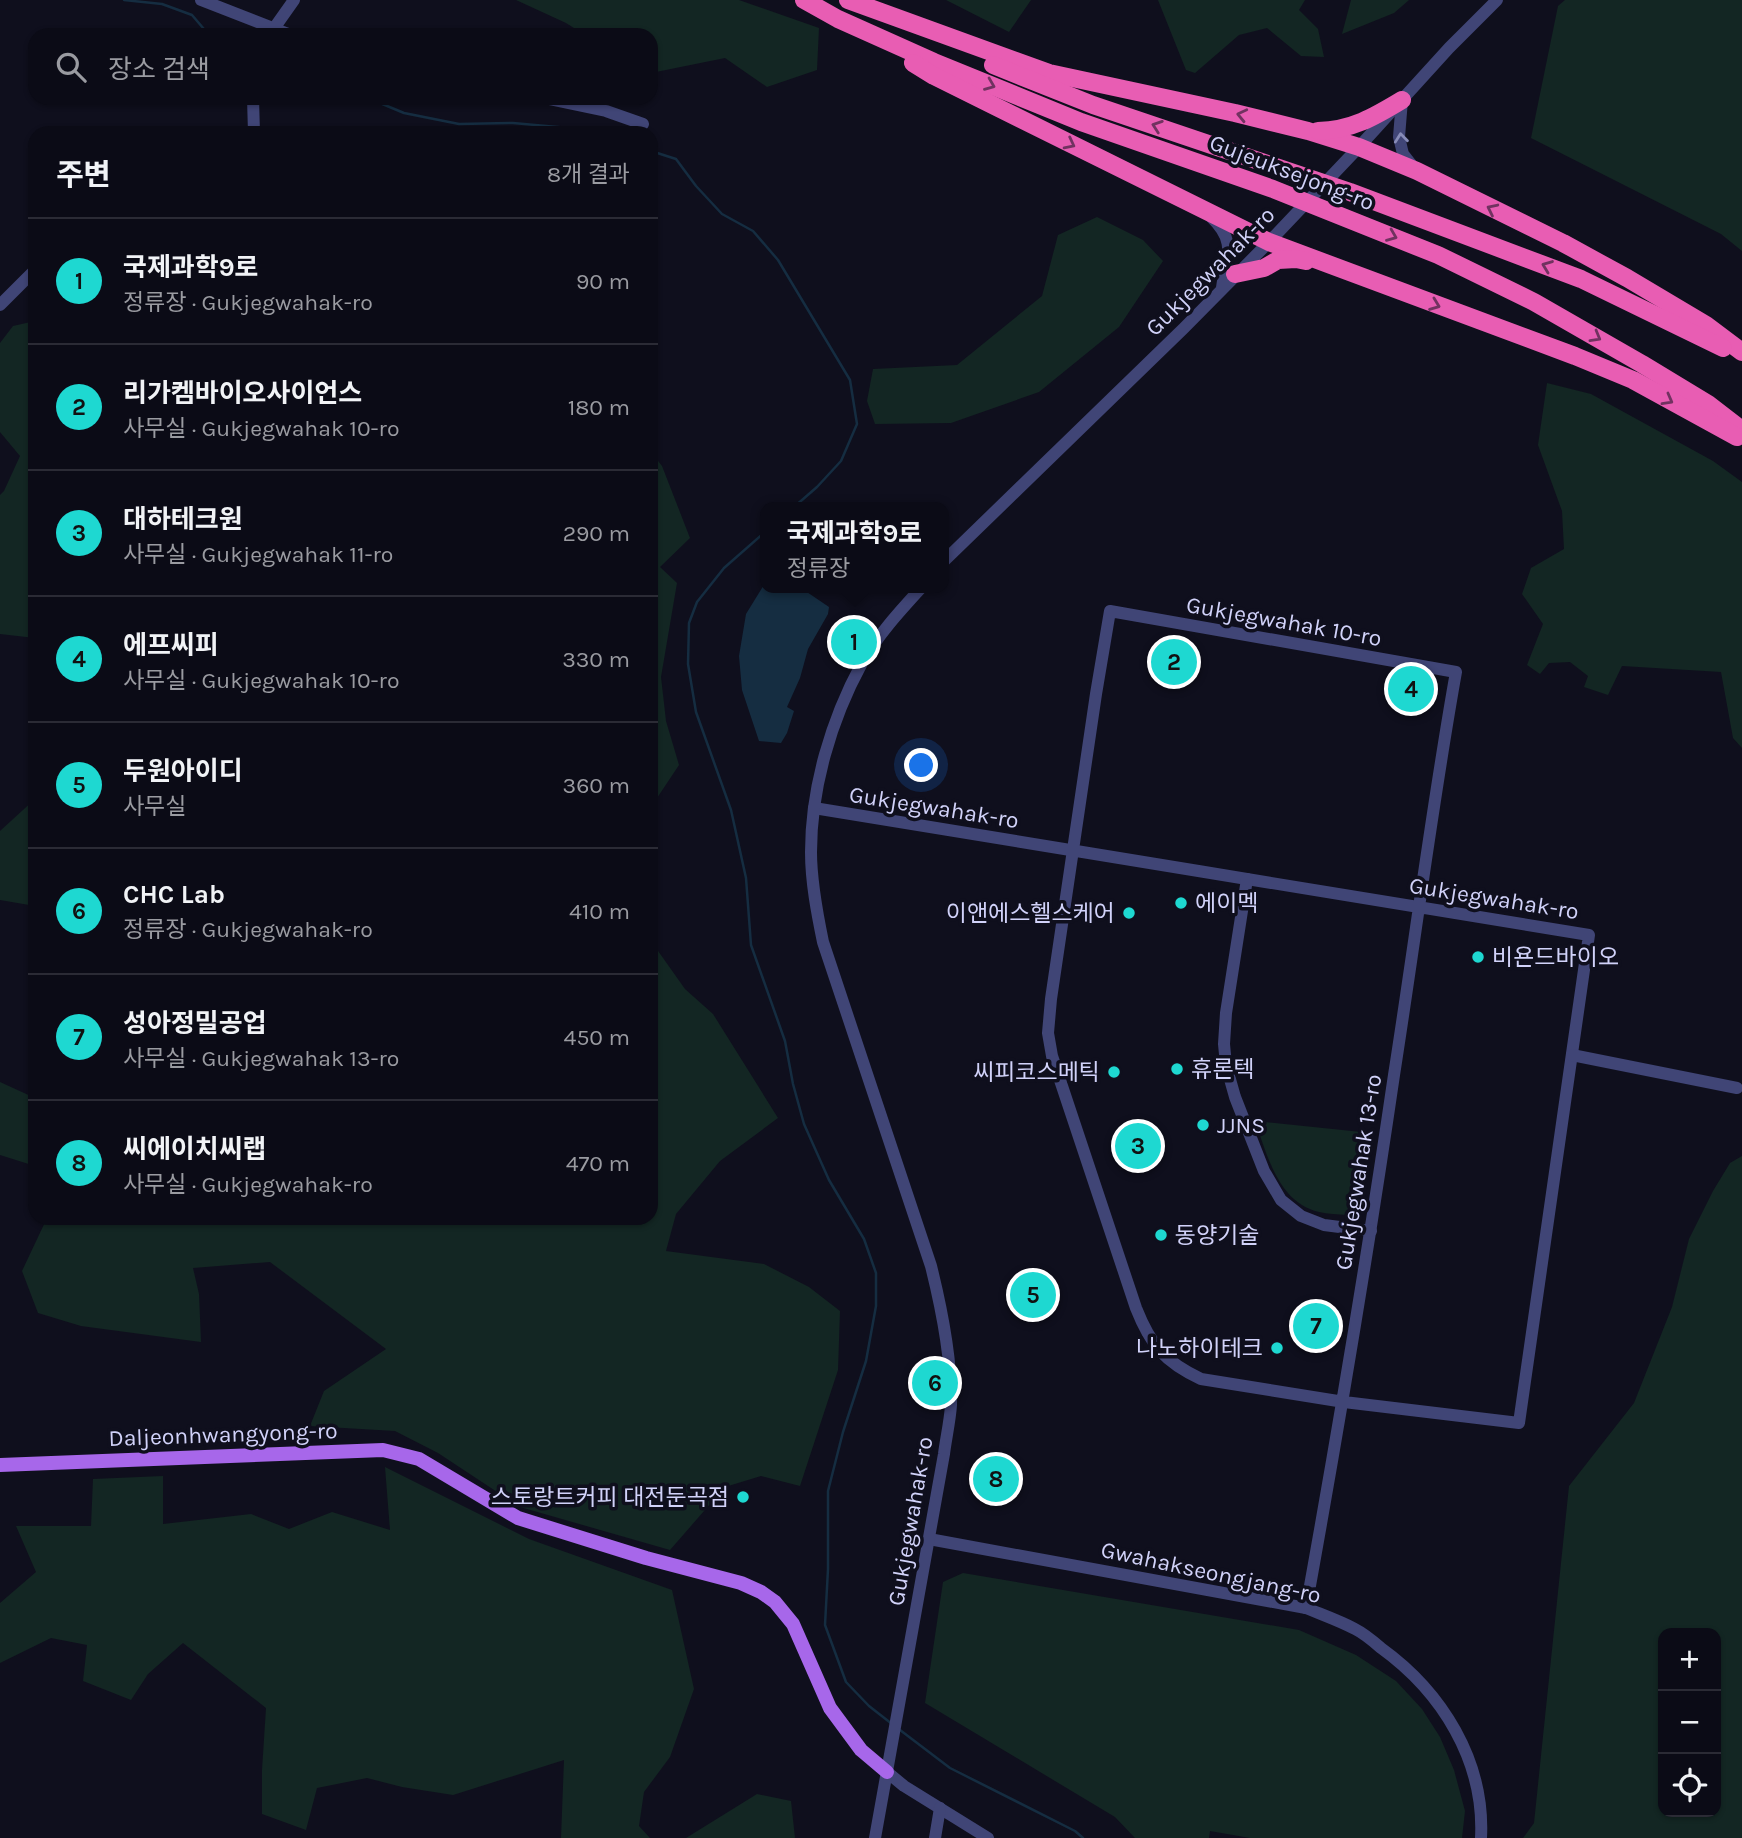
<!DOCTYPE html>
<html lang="ko">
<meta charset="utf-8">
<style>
:root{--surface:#0b0b16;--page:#191923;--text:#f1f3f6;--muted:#9a9ba1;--line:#2b2b35;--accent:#1ed8d1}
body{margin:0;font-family:Karla,"Noto Sans KR",sans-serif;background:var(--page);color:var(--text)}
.controls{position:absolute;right:21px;bottom:21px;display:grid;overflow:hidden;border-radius:14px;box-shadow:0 2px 5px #0004}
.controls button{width:63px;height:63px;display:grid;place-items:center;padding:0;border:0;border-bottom:2px solid var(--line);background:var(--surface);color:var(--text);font:35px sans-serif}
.you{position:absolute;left:922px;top:766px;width:24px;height:24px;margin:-18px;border:5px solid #fff;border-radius:50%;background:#1a73e8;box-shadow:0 0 0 10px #1a73e833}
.badge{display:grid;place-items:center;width:46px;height:46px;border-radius:50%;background:var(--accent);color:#111;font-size:23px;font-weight:700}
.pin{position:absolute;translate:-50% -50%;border:4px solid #fff;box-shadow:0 2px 7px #0006}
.popup{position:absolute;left:760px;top:502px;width:189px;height:91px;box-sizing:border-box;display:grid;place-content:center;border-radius:14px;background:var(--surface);filter:drop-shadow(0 2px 5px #0005);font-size:23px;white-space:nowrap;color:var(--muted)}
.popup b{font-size:26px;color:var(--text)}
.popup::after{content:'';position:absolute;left:50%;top:100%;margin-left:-14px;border:14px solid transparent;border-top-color:var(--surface)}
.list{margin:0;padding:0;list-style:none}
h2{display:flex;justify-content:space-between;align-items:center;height:91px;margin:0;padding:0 28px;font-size:30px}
h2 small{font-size:23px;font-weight:400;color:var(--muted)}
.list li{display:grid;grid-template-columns:46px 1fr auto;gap:21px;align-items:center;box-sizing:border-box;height:126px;padding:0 28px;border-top:2px solid var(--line)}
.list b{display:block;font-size:26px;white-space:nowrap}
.list p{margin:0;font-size:23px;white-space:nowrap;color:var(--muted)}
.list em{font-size:23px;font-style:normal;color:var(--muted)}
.icon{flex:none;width:38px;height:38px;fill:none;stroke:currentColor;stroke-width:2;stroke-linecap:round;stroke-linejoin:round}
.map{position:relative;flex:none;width:1742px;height:1838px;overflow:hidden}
.search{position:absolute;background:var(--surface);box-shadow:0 2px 5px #0004;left:28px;top:28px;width:630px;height:77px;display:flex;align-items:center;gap:18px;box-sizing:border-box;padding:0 24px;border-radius:21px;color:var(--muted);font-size:26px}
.panel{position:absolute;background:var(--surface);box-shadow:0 2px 5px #0004;left:28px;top:126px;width:630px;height:1099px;border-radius:21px}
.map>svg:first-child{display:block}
.green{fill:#132623;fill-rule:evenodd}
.water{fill:#152d41}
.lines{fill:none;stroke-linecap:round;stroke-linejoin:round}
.stream{stroke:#152d41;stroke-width:2.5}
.minor{stroke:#404576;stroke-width:12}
.major{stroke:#a767ea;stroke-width:14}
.highway{stroke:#e85db3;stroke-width:18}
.oneway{stroke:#713260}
.oneway2{stroke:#888cb8}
.poi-dot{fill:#1ed8d1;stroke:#0f0f1d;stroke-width:2.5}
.labels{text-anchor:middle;stroke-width:7;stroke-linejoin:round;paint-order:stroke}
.street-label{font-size:23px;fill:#d1d2f9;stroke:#0f0f1d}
.poi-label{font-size:23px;fill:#d1d2f9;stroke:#0f0f1d;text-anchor:start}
</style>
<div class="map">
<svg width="1742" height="1838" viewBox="0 0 1742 1838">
<rect width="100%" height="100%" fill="#0f0f1d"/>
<g class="green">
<polygon points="516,0 739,0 819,28 817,70 767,87 725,58 651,73 651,35 585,35 566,23"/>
<polygon points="946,0 1031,0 1009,32"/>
<polygon points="1158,0 1305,0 1299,10 1318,29 1324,57 1301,56 1267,28 1239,35 1195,73 1186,70"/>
<polygon points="1351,0 1409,0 1394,13 1342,34"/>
<polygon points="1565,0 1742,0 1742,251 1721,234 1531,138 1558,6"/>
<polygon points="1097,217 1143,240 1163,261 1119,327 1039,392 951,423 875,424 867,401 873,369 957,365 1042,296 1058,235"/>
<polygon points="35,321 35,638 0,634 0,495 4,491 20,456 0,432 0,343 13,326"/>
<polygon points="1547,383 1591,394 1713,461 1742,482 1742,748 1733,738 1721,672 1622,666 1608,695 1584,687 1588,676 1570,662 1549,663 1540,674 1527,665 1543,624 1522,594 1531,568 1564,549 1562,511 1538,445"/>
<polygon points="651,452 662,466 690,538 660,567 677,583 661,677 666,721 679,765 651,807"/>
<polygon points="35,799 35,906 0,900 0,831"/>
<polygon points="651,941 685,989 713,1014 778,1118 720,1161 676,1214 666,1251 764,1264 809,1287 840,1311 838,1370 800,1486 761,1476 725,1487 670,1550 520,1507 438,1453 395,1431 310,1426 324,1391 386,1349 270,1262 193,1268 199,1294 201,1342 81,1326 38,1313 22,1271 47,1218 651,1218"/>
<polygon points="0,1082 35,1098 35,1166 0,1155"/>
<path d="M1255,1121l116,12 -9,67 -15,15c-9,-1 -19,-1 -28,-3 -41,-9 -52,-58 -64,-91z"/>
<path d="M1742,1156v682h-219l11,-15 35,-337 65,-83 38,-96 17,-68 24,-48 17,-28zM1663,1633h53v179h-53z"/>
<polygon points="385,1467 529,1539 672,1590 694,1689 670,1757 644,1792 639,1826 650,1838 561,1838 564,1760 453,1795 402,1787 367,1778 317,1788 306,1830 262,1814 262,1770 266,1708 183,1643 148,1674 131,1700 83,1681 87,1645 51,1638 0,1663 0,1603 36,1572 16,1526 91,1526 93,1479 163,1476 163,1524 251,1514 289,1529 332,1512 390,1530"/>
<polygon points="963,1573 1299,1630 1356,1655 1396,1681 1422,1709 1440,1737 1454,1770 1465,1811 1462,1838 1250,1838 1210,1831 1209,1838 1135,1838 1115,1817 925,1703 943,1582"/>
<polygon points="757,1794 791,1801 795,1838 686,1838"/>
</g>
<polygon class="water" points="765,583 765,588 801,588 829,607 828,614 808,649 800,678 787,707 794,711 787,733 781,743 759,741 742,690 739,656 746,614"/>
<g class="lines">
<g class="stream">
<polyline points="124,0 162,4 192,15 209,35"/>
<polyline points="368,98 404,113 459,124 513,123 602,131 607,133"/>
<polyline points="651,151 676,159 696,186 722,214 753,231 778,260 850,380 857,424 841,461 817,487 794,507"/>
<polyline points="765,532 724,568 697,602 689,623 688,664 696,712 731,810 746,878 751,945 785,1041 793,1084 804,1124 829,1180 864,1239 876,1273 876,1306 866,1361 843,1432 828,1491 828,1569 825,1625 846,1682 869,1706 892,1724"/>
<polyline points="900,1730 950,1768 1075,1831 1083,1838"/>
</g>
<g class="minor">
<polyline points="201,0 291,35"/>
<polyline points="270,34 294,0"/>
<polyline points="253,98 254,133"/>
<polyline points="544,98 606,111 643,124"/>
<polyline points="1402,100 1399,137 1403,154 1414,168"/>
<path d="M1211,217c27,26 15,39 11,71"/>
<polyline points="0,305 35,270"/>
<polyline points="943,562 1184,328 1269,242 1359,147 1449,48 1497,0"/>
<path d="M814,808c258,43 517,84 775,127l-70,488 -175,-21 -143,-23c-36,-17 -50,-33 -65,-71l-84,-252 -4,-23 3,-34 45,-305 14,-83 346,61c-24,134 -41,269 -62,403 -26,178 -56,356 -88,533"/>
<polyline points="1247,879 1226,1013 1224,1044 1226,1065 1235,1097 1264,1171 1281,1200 1301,1216 1324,1225 1371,1231"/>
<polyline points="1572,1055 1737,1088"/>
<path d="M929,1539l377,69c17,7 34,13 49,21 10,5 18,12 26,19 61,44 104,113 100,190"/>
<polyline points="887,1772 904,1786 988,1838"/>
<path d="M875,1838l69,-384c2,-16 6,-33 7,-49 1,-46 -9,-95 -20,-139l-108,-324c-6,-29 -12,-60 -12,-90 0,-64 20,-132 51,-189 16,-28 37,-51 59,-75"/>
<polyline points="935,1838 940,1808"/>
</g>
<polyline class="major" points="0,1465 383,1450 419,1459 518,1518 646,1558 741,1583 761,1592 775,1602 793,1624 830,1708 861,1750 887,1772"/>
<g class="highway">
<polyline points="804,0 838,19 934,62 1081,122 1273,189 1438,255 1534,302 1642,364 1708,404 1742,430"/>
<polyline points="848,0 1049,73 1235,113 1308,131 1359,147 1417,171 1563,243 1627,278 1706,325 1742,352"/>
<polyline points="913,63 934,76 1269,242 1575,356 1633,380 1737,437"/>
<polyline points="993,65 1093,105 1350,192 1581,279 1723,348"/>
<path d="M1318,131c34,-1 56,-14 84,-31"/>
<polyline points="1235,274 1264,268 1278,260 1296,259 1306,261"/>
</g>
</g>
<defs><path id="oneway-chevron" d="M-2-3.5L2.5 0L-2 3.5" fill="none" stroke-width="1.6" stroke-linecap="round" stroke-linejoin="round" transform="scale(1.75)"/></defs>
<g class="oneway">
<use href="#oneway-chevron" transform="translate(990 85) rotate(22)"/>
<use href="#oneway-chevron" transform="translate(1242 115) rotate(-167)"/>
<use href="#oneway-chevron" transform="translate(1157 126) rotate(-161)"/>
<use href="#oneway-chevron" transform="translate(1070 144) rotate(27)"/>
<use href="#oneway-chevron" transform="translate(1492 209) rotate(-154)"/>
<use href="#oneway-chevron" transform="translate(1392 236) rotate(22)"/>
<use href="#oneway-chevron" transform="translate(1547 266) rotate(-159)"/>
<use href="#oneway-chevron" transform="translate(1435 305) rotate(21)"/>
<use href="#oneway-chevron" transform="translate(1596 337) rotate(30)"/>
<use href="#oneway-chevron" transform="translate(1668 400) rotate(29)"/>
</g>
<use class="oneway2" href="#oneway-chevron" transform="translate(1401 138) rotate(-96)"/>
<g class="poi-dot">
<circle cx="1181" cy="903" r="7"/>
<circle cx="1129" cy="913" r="7"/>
<circle cx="1478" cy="957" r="7"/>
<circle cx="1177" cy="1069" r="7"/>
<circle cx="1114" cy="1072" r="7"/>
<circle cx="1203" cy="1125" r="7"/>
<circle cx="1161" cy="1235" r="7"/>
<circle cx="1277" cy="1348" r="7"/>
<circle cx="743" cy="1497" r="7"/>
</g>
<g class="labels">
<g class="street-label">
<text transform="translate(1292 172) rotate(21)" y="8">Gujeuksejong-ro</text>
<text transform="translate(1210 271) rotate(-45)" y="8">Gukjegwahak-ro</text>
<text transform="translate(1284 621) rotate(10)" y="8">Gukjegwahak 10-ro</text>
<text transform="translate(934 807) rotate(9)" y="8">Gukjegwahak-ro</text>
<text transform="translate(1494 898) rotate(9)" y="8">Gukjegwahak-ro</text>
<text transform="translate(1358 1172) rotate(-81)" y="8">Gukjegwahak 13-ro</text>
<text transform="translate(223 1434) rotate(-2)" y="8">Daljeonhwangyong-ro</text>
<text transform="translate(910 1521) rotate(-80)" y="8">Gukjegwahak-ro</text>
<text transform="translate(1211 1572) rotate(12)" y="8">Gwahakseongjang-ro</text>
</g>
<g class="poi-label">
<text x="1195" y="911">에이멕</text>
<text x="1115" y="921" text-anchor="end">이앤에스헬스케어</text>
<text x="1492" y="965">비욘드바이오</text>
<text x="1191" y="1077">휴론텍</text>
<text x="1100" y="1080" text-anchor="end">씨피코스메틱</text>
<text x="1217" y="1133">JJNS</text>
<text x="1175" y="1243">동양기술</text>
<text x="1263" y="1356" text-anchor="end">나노하이테크</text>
<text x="729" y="1505" text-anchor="end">스토랑트커피 대전둔곡점</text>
</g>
</g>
</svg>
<div class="controls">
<button>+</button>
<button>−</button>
<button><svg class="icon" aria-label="locate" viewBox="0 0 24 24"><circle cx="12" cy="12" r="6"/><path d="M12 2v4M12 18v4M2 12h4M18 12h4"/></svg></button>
</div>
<div class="you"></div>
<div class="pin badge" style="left:854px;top:642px">1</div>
<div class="popup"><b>국제과학9로</b>정류장</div>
<div class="pin badge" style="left:1174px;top:662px">2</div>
<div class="pin badge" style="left:1138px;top:1146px">3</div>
<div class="pin badge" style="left:1411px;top:689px">4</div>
<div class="pin badge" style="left:1033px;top:1295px">5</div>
<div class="pin badge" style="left:935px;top:1383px">6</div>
<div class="pin badge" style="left:1316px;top:1326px">7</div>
<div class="pin badge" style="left:996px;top:1479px">8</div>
<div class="search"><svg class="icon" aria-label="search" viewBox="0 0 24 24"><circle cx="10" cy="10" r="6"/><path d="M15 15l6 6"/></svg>장소 검색</div>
<section class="panel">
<h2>주변<small>8개 결과</small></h2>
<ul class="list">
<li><span class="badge">1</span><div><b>국제과학9로</b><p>정류장 · Gukjegwahak-ro</p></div><em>90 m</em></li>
<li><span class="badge">2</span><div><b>리가켐바이오사이언스</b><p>사무실 · Gukjegwahak 10-ro</p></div><em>180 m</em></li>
<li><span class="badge">3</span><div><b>대하테크원</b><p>사무실 · Gukjegwahak 11-ro</p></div><em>290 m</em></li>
<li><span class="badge">4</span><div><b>에프씨피</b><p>사무실 · Gukjegwahak 10-ro</p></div><em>330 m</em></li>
<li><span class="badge">5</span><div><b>두원아이디</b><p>사무실</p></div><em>360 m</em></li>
<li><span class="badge">6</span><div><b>CHC Lab</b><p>정류장 · Gukjegwahak-ro</p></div><em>410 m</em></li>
<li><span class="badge">7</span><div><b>성아정밀공업</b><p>사무실 · Gukjegwahak 13-ro</p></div><em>450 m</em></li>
<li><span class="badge">8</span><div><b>씨에이치씨랩</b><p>사무실 · Gukjegwahak-ro</p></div><em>470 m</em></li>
</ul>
</section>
</div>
